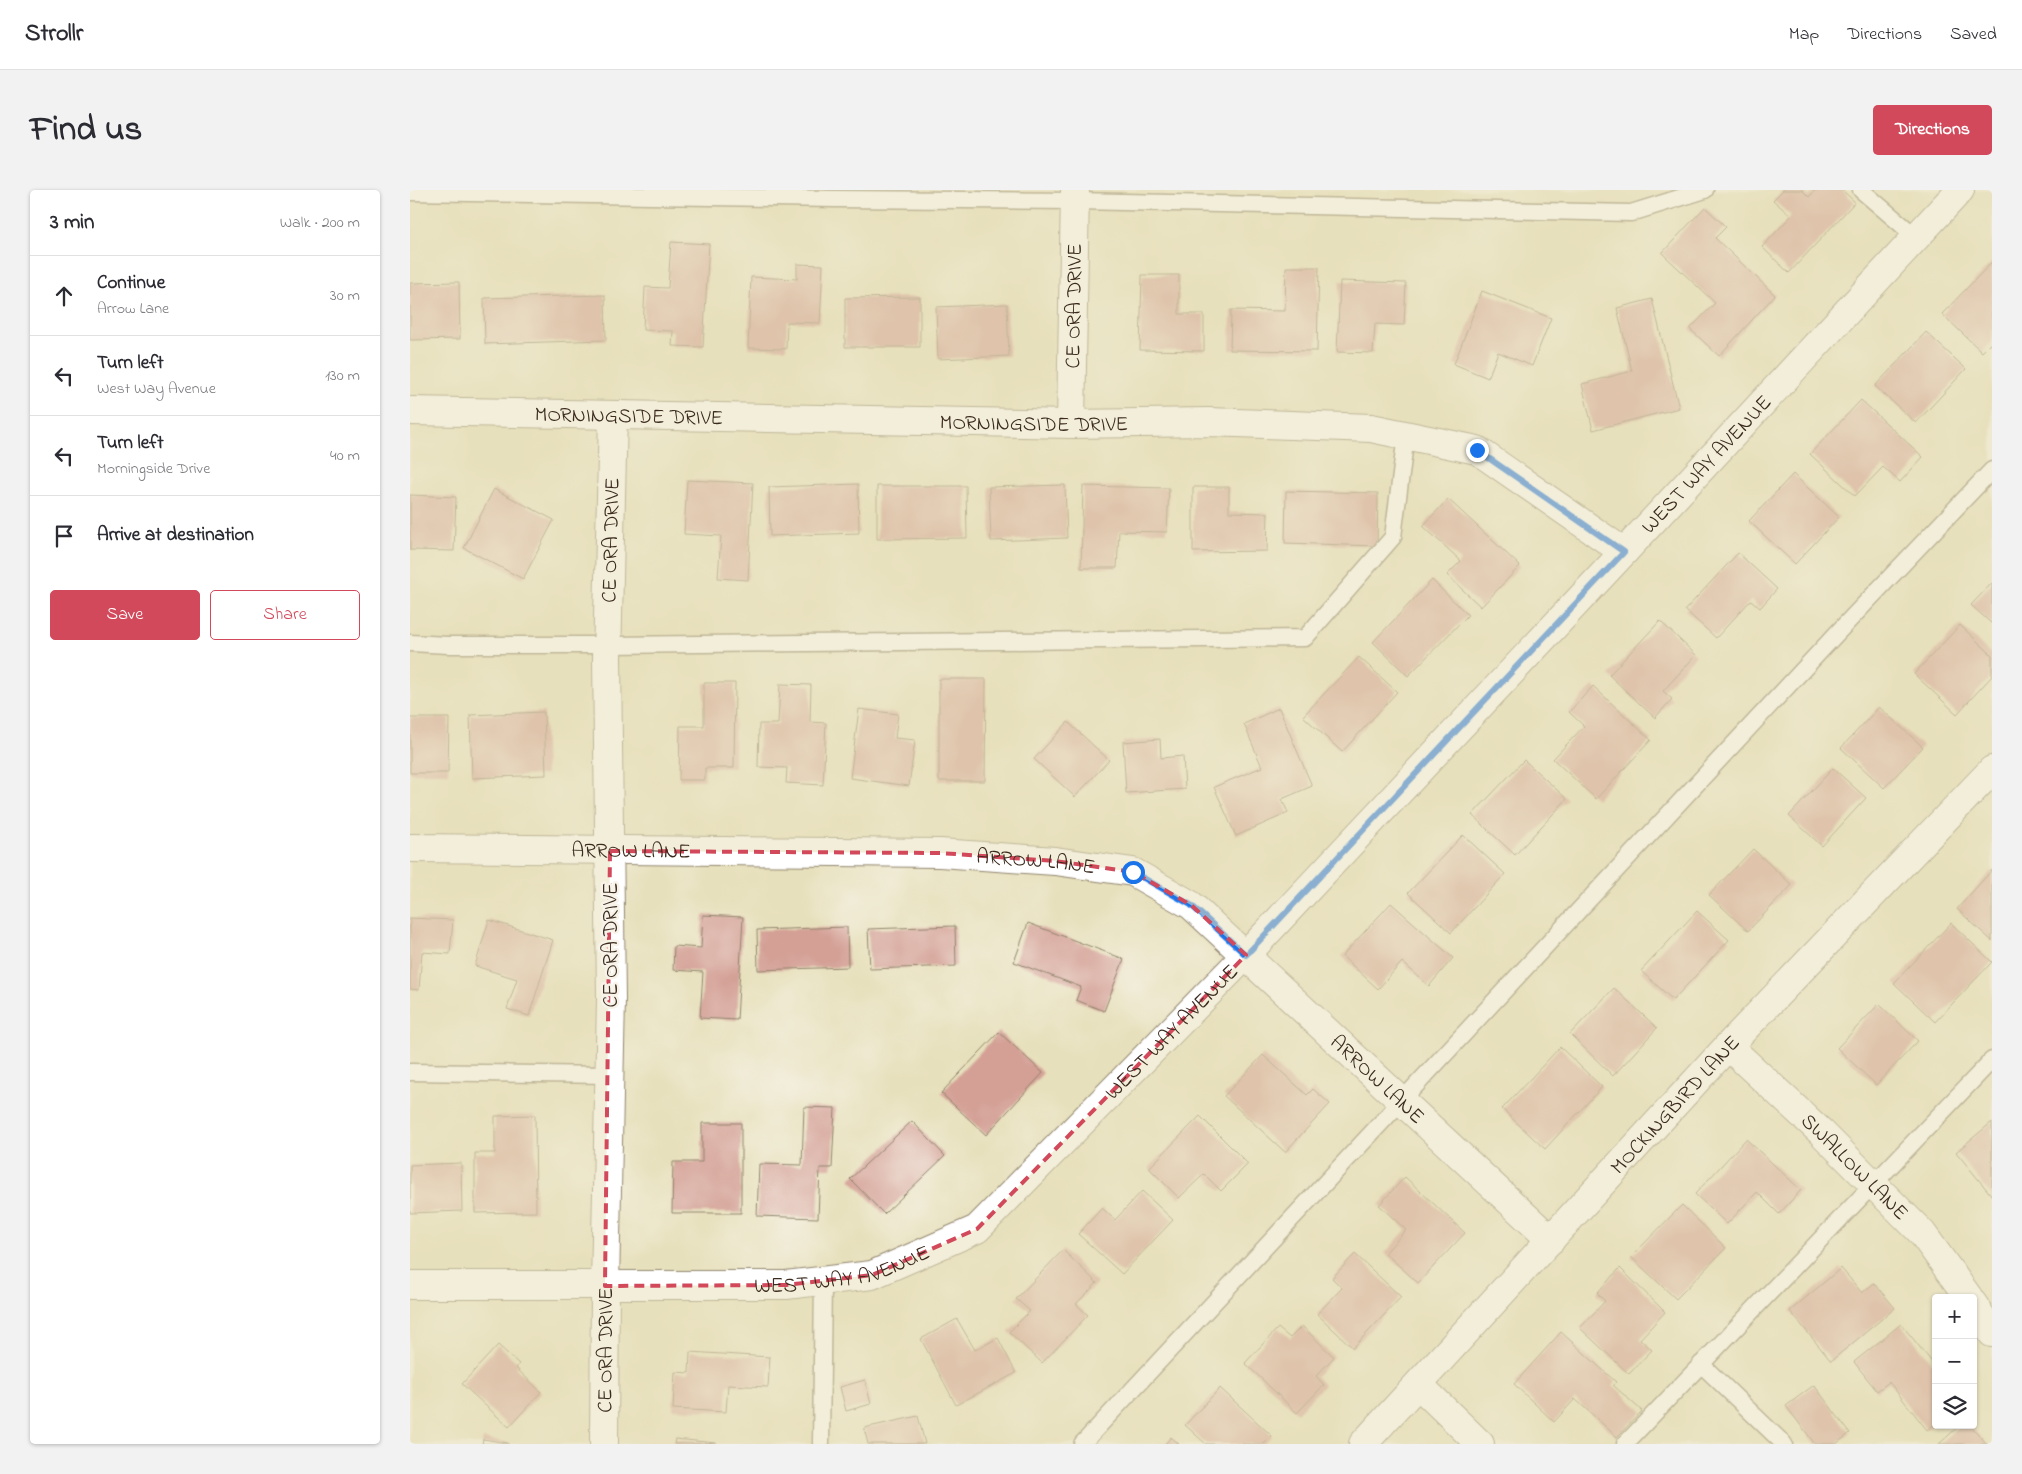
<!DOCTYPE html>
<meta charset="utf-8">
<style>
:root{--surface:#fff;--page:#f2f2f3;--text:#2b2b33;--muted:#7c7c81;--line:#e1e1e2;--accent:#d1495b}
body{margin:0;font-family:"Indie Flower",sans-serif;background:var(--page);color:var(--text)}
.controls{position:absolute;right:15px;bottom:15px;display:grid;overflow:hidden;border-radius:5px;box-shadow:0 1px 4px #0004}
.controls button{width:45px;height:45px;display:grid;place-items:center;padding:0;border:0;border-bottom:1px solid var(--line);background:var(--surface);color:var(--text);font:25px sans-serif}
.stop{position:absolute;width:15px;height:15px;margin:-11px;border:4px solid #1a73e8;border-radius:50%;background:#fff}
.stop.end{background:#1a73e8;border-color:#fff;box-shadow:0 1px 5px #0008}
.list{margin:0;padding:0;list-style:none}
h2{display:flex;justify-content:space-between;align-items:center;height:65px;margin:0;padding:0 20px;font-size:21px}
h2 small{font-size:16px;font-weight:400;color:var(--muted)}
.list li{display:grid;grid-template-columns:32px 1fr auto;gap:15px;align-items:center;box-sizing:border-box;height:80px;padding:0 20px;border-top:1px solid var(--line)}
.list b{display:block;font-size:19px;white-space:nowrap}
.list p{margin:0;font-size:16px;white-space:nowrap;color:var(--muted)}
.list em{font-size:16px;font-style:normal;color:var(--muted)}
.actions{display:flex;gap:10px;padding:15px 20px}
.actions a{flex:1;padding:11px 0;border:1px solid var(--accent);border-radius:5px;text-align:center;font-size:18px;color:var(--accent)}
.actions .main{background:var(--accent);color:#fff}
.icon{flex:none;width:28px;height:28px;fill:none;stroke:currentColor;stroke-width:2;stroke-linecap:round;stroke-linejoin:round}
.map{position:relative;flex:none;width:1582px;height:1254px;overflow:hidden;border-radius:5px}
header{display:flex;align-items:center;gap:30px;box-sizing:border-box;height:70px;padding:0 25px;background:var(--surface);border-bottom:1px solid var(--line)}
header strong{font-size:24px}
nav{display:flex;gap:28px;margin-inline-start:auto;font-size:18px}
.intro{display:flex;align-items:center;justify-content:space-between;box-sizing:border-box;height:120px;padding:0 30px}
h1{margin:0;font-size:35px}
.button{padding:12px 22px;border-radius:5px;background:var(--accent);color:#fff;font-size:18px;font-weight:700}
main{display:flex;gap:30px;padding:0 30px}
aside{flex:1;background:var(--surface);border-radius:5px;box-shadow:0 1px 4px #0004}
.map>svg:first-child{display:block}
.building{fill:#d4a096}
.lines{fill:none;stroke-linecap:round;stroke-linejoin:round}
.lane-casing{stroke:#91856d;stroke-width:19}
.street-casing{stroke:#91856d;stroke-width:30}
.lane{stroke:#fff;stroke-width:16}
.street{stroke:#fff;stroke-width:28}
.route{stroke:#1a73e8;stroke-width:6}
.marked{fill:none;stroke:#d1495b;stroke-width:4;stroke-dasharray:10 6;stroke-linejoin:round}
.labels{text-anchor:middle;stroke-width:5;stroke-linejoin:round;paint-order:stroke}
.street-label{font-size:21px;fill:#3b2a1e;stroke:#f7f3e8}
</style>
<header>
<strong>Strollr</strong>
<nav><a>Map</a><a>Directions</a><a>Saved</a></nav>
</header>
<div class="intro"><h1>Find us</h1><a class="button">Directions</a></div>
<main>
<aside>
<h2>3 min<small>Walk · 200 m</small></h2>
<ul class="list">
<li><svg class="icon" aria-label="ahead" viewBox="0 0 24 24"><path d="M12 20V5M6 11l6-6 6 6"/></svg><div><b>Continue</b><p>Arrow Lane</p></div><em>30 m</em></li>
<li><svg class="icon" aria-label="left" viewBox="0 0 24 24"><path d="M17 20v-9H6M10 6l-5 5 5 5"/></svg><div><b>Turn left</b><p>West Way Avenue</p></div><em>130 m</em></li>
<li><svg class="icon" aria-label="left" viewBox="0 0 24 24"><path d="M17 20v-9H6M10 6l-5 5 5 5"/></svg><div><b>Turn left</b><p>Morningside Drive</p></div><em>40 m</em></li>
<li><svg class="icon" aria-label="arrive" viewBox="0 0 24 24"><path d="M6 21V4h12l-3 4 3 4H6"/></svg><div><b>Arrive at destination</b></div></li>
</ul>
<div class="actions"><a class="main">Save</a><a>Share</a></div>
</aside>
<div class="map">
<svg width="1582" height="1254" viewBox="0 0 1582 1254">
<rect width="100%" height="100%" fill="#f7f3e8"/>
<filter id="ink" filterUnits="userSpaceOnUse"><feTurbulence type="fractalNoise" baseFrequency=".02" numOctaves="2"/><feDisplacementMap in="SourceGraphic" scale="10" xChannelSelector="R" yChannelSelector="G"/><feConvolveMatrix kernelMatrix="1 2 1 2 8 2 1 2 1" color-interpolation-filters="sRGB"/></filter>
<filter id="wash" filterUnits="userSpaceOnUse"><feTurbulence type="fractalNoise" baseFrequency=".0096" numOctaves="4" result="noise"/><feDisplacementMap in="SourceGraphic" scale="20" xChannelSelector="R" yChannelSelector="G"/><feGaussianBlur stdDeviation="1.12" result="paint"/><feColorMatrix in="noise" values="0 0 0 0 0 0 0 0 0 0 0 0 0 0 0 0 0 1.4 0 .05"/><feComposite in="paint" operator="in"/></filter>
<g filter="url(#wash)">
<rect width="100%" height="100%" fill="#e7e0bc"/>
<g id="blocks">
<g class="building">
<polygon points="1373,0 1392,0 1399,7 1405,0 1432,0 1445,12 1379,83 1352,57 1381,26 1363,10"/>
<polygon points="1295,17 1316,37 1305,48 1365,105 1309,166 1280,139 1305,113 1252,63"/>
<polygon points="261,52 299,54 293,157 262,156 263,141 233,140 235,97 258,98"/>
<polygon points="1582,72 1582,152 1572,162 1532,124"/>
<polygon points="387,74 413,75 410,133 377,132 376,159 338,158 341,87 387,89"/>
<polygon points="876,77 909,77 907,161 820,160 821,120 875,121"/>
<polygon points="732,85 769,85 769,124 794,124 794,161 730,160"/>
<polygon points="930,91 996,93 994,135 965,134 963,163 927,162"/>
<polygon points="49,92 50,149 0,150 0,93"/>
<polygon points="1072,101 1141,128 1122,176 1088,162 1078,188 1044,174"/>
<polygon points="195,105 196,150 75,154 74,108"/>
<polygon points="510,107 510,157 435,157 435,108"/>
<polygon points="1242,109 1269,218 1183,240 1172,194 1222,181 1207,118"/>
<polygon points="597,114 599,166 528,169 526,117"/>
<polygon points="1516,142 1556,179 1506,233 1465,196"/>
<polygon points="1451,210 1513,267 1490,292 1473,277 1445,306 1400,264"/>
<polygon points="1383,284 1429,327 1385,374 1339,331"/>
<polygon points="277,290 343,293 338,390 308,388 311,346 274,344"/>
<polygon points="448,294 449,343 360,346 359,297"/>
<polygon points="655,295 657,348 581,351 579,297"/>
<polygon points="467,296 556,296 557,348 467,349"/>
<polygon points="673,296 759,298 757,342 709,341 707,378 671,378"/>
<polygon points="783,297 819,297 819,322 858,323 857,361 783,362"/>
<polygon points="84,299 144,330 113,389 54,358"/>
<polygon points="876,301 968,303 967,356 875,353"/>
<polygon points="0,305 46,307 44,361 0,360"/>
<polygon points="1038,309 1110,376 1071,417 1037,385 1051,371 1013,336"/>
<polygon points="1328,363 1367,399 1350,418 1341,410 1306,448 1275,420"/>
<polygon points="1022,390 1058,425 998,486 963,452"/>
<polygon points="1582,393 1582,434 1561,415"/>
<polygon points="1250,431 1286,465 1253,501 1262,509 1245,528 1199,485"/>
<polygon points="1550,435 1582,465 1582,486 1547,524 1504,484"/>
<polygon points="949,467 987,502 932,562 893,526"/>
<polygon points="529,489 576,489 575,591 529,591"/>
<polygon points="294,493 325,493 324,578 295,578 295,590 269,590 270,536 294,536"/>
<polygon points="370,494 401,495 400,532 416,533 413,595 376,593 377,578 348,577 349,534 368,534"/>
<polygon points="1183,496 1241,550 1186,609 1143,569 1174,536 1159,522"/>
<polygon points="1469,517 1513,557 1474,598 1431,558"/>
<polygon points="869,518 902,596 872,609 878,623 826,646 804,597 852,577 834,534"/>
<polygon points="449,519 488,524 485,548 505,550 499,596 440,588"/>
<polygon points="134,522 136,585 62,588 60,525"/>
<polygon points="0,528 39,528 38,583 0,583"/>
<polygon points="658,532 699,570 665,607 624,569"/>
<polygon points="750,549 751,568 773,566 775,599 716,603 713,552"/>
<polygon points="1114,570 1157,609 1105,665 1062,625"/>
<polygon points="1423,578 1456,608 1412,656 1379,626"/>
<polygon points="1053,645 1095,684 1041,743 998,703"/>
<polygon points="1343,659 1382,695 1338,741 1299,705"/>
<polygon points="1582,680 1582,751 1547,719"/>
<polygon points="981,713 1043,768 1019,796 992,772 968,799 932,766"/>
<polygon points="1287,721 1319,750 1263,810 1231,781"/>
<polygon points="293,725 333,727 327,830 290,828 293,782 263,780 264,756 291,758"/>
<polygon points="0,728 43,730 40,764 12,762 9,800 0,799"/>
<polygon points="79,730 143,750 119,826 97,819 107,789 65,776"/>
<polygon points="618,733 714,769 694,821 666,810 671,797 604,772"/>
<polygon points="1541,733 1582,772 1525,832 1484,793"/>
<polygon points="545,736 546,776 460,779 458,739"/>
<polygon points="437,737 438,777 348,780 347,740"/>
<polygon points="1204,798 1247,838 1203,886 1160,844"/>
<polygon points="1469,814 1508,851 1466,895 1427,858"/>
<polygon points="589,842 633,883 576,945 531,903"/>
<polygon points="1150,857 1192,897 1135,959 1092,919"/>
<polygon points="853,865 897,905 903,899 920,914 875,962 814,906"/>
<polygon points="394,917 425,918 422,978 410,978 408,1028 347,1026 349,974 392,975"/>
<polygon points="125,925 126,1022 65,1023 65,963 85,963 85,926"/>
<polygon points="790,926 838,974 811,1001 794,984 769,1008 739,978"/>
<polygon points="502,931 535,966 474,1024 440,989"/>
<polygon points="1582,932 1582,1006 1546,962"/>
<polygon points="292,933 331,933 331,1023 262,1023 263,972 292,972"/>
<polygon points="1336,949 1391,1000 1369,1024 1347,1002 1317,1034 1285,1004"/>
<polygon points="51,973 52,1021 0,1023 0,975"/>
<polygon points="995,987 1055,1043 1008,1093 975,1063 996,1040 969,1015"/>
<polygon points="732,1001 763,1030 712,1084 668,1044 692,1018 705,1030"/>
<polygon points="1272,1015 1316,1058 1266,1109 1221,1067"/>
<polygon points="653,1060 687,1093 666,1114 678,1125 632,1173 599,1142 620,1121 606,1109"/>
<polygon points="945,1064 991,1107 943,1158 907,1124 932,1098 922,1088"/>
<polygon points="1210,1078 1255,1122 1230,1149 1242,1160 1219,1184 1170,1138 1195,1111 1187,1103"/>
<polygon points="1431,1078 1452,1103 1464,1093 1485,1118 1421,1171 1380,1121"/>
<polygon points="547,1129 565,1160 588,1148 606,1183 546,1215 511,1149"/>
<polygon points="1491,1134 1526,1177 1526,1233 1517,1240 1479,1192 1467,1201 1444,1172"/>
<polygon points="892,1136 924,1167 906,1186 914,1195 887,1223 835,1173 868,1138 880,1148"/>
<polygon points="1151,1142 1206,1192 1203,1195 1232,1221 1207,1247 1165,1209 1144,1232 1104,1194"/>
<polygon points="88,1155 109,1174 106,1178 131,1202 99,1237 52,1194"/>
<polygon points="280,1162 360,1167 358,1197 318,1195 316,1222 263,1219 265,1182 279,1183"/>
<polygon points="455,1190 461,1214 436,1221 430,1197"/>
<polygon points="1404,1195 1440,1243 1426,1254 1405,1254 1376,1216"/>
<polygon points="810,1198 862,1246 854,1254 796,1254 775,1235"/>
<polygon points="508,1226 515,1254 458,1254 454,1238"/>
<polygon points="1550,1235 1560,1235 1577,1254 1529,1254"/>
<polygon points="761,1247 769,1254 755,1254"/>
<polygon points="73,1249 98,1253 98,1254 72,1254"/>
<polygon points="265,1249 306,1253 306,1254 264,1254"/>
</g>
</g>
</g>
<g filter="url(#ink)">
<use href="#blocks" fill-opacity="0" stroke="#91856d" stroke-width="1"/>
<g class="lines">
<defs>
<g id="lane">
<polyline points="1451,0 1506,47"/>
<polyline points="0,2 425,9 666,11 1221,23 1295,0"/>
<polyline points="0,453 38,455 198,455 895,448 983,347 996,245"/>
<polyline points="0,882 199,885"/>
<polyline points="1291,1174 1374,1254"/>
<polyline points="411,1254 413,1091"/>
<polyline points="672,1254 1429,441 1582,280"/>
<polyline points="1215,1254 1582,870"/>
</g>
<g id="street">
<path id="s1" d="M0,221l661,13 138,-2 162,6 106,22 147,102"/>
<path id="s2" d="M661,234l4,-234"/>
<path id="s3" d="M0,658l530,5 115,8 78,11 58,33 360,335"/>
<path id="s4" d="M1318,856l93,86 101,101 47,65"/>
<path id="s5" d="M0,1095h376l86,-10 105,-46 269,-274 378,-403 336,-362"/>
<polyline points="1563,1114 1582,1143"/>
<polyline points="1009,1195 1070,1254"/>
<path id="s6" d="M194,1254l1,-158 6,-287 -4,-341 6,-242"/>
<path id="s7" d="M953,1254l365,-398 264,-276"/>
</g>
</defs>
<use href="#lane" class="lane-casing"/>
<use href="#street" class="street-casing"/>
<use href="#lane" class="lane"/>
<use href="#street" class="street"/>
</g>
</g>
<g class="lines" filter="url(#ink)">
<polyline class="route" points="723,682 781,715 836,765 1214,362 1067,260"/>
</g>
<path d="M0 0H1582V1254H0ZM200,661l330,2 115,8 78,11 58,33 55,50 -269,274 -105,46 -86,10 -181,1z" fill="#e7e0bc" fill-opacity=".55" fill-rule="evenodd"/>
<path class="marked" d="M200,661l330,2 115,8 78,11 58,33 55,50 -269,274 -105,46 -86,10 -181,1z"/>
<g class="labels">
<g class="street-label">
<text dy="7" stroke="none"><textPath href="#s2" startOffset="118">CE ORA DRIVE</textPath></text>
<text dy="7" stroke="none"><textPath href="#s1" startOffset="219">MORNINGSIDE DRIVE</textPath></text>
<text dy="7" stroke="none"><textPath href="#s1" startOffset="624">MORNINGSIDE DRIVE</textPath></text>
<text dy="7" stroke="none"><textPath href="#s5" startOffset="1634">WEST WAY AVENUE</textPath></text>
<text dy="7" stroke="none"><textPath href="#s6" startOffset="904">CE ORA DRIVE</textPath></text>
<text dy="7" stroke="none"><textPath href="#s3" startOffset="221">ARROW LANE</textPath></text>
<text dy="7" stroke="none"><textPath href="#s3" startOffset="626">ARROW LANE</textPath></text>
<text transform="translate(200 755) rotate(-90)" y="7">CE ORA DRIVE</text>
<text dy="7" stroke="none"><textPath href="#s5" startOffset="854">WEST WAY AVENUE</textPath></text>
<text dy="7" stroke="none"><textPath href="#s3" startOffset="1046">ARROW LANE</textPath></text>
<text dy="7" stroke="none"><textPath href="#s7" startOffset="461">MOCKINGBIRD LANE</textPath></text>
<text dy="7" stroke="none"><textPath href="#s4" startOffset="175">SWALLOW LANE</textPath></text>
<text dy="7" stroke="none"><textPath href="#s5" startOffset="434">WEST WAY AVENUE</textPath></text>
<text dy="7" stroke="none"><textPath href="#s6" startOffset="94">CE ORA DRIVE</textPath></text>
</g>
</g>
</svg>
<div class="controls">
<button>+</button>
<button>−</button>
<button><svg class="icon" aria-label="layers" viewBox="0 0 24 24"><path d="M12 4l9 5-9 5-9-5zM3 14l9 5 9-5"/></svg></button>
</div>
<div class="stop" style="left:723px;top:682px"></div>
<div class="stop end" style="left:1067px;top:260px"></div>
</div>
</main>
